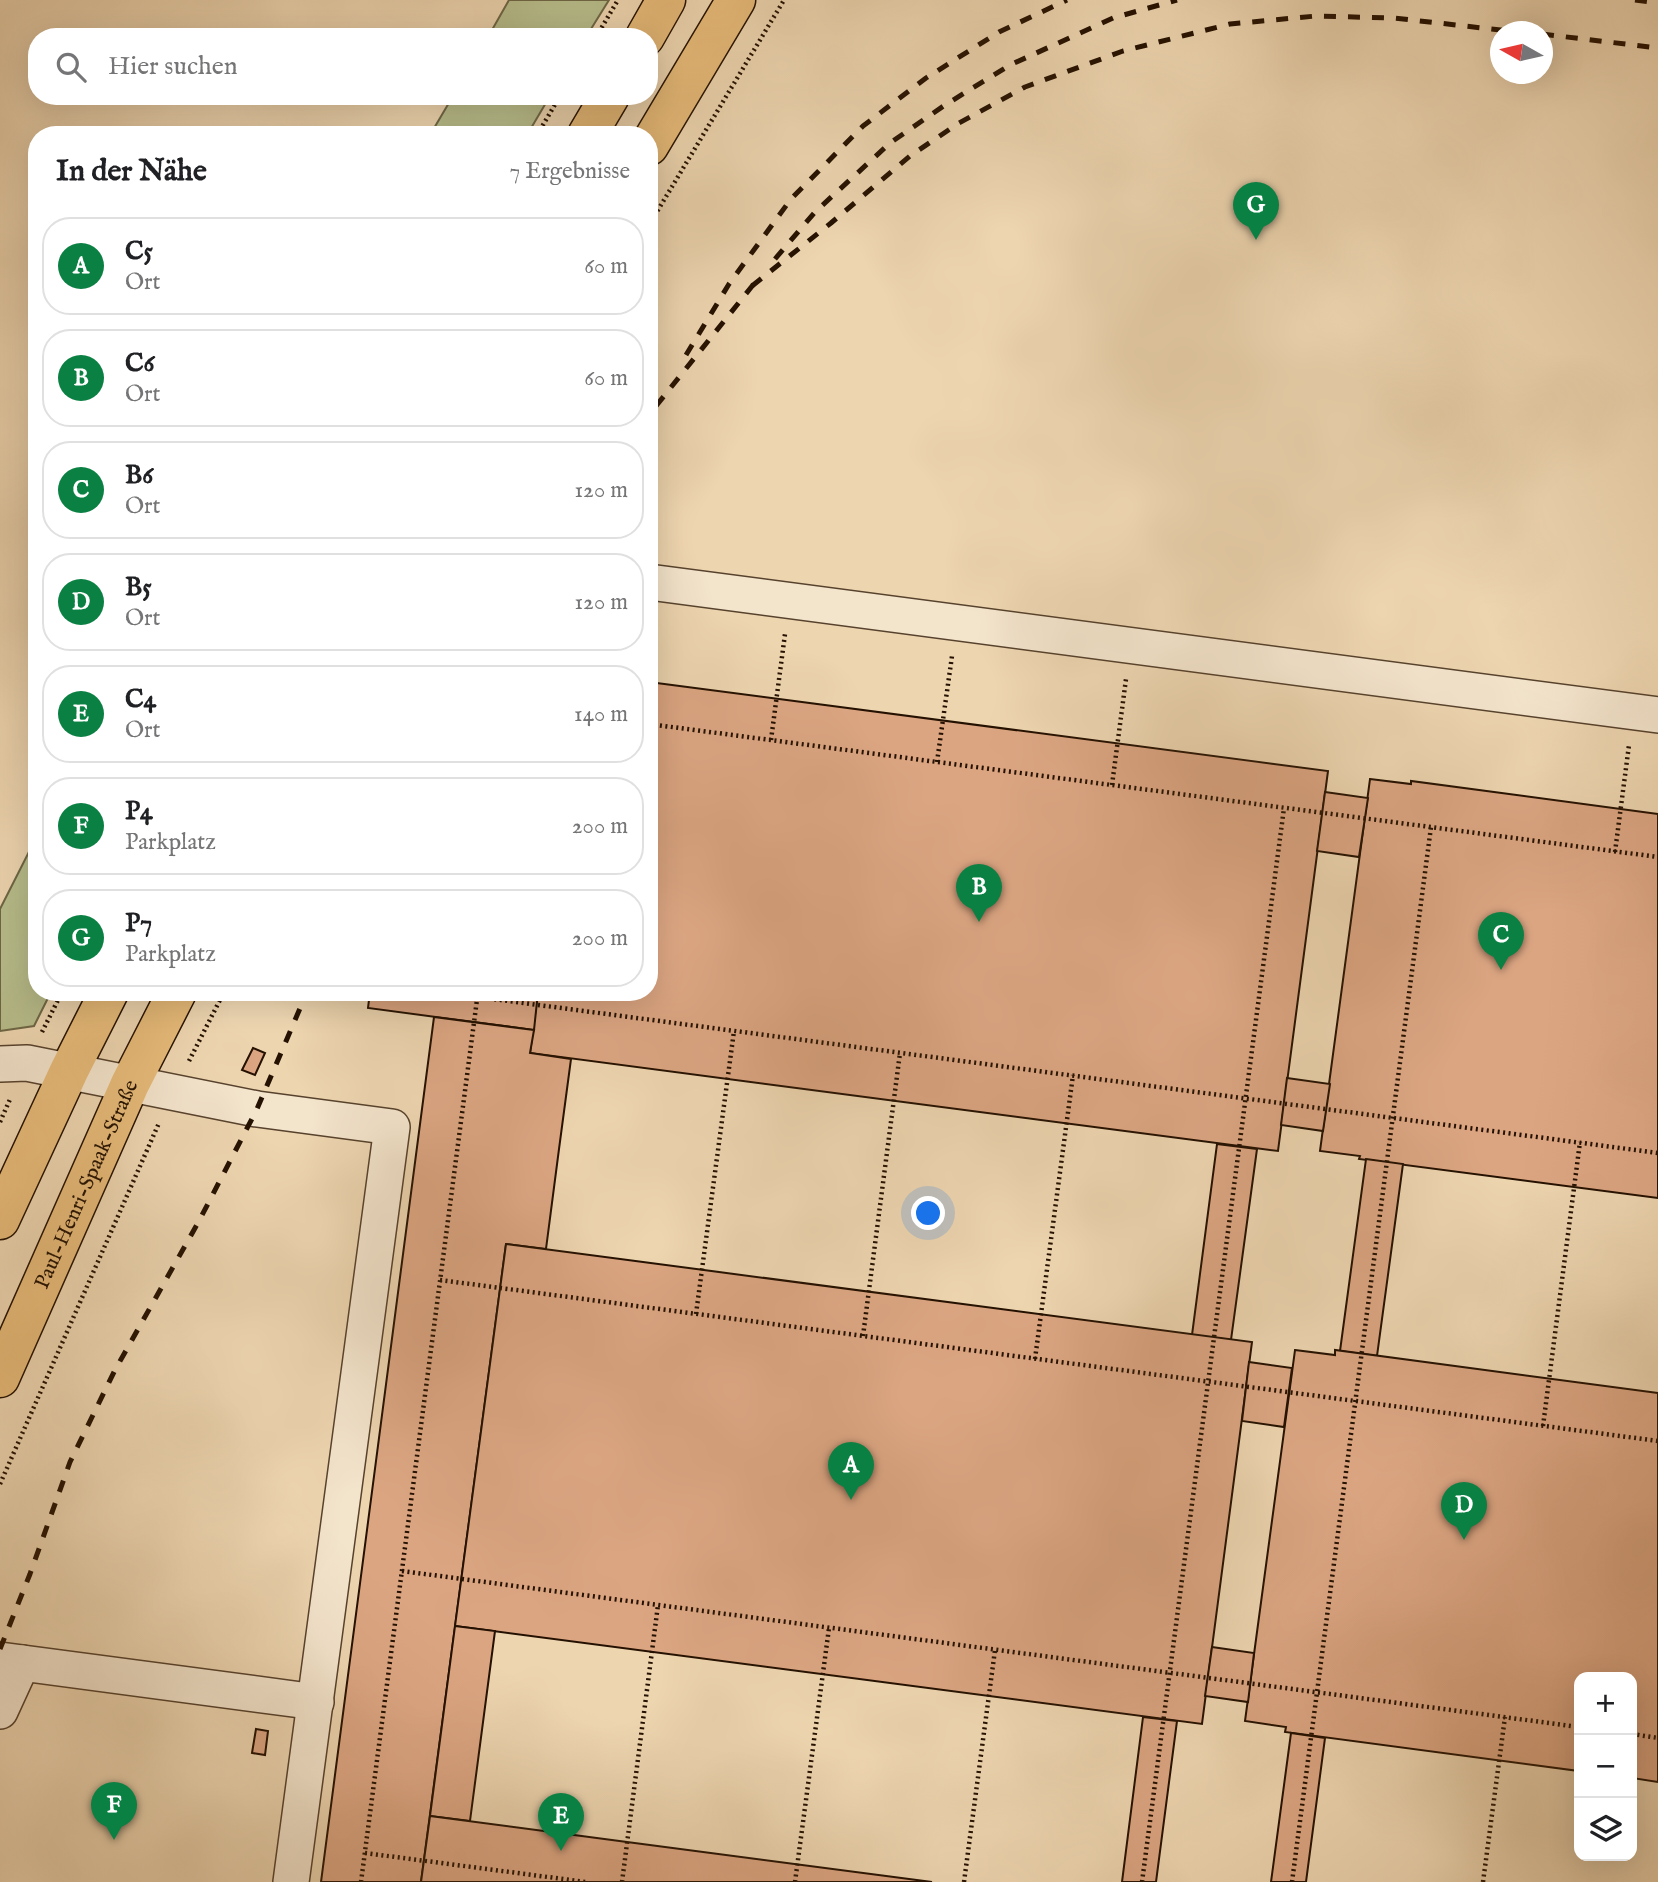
<!DOCTYPE html>
<html lang="de">
<meta charset="utf-8">
<style>
:root{--surface:#fff;--page:#f2f2f2;--text:#202124;--muted:#757577;--line:#e0e0e0;--accent:#0b8043}
body{margin:0;font-family:"IM FELL English",serif;background:var(--page);color:var(--text)}
.controls{position:absolute;right:21px;bottom:21px;display:grid;overflow:hidden;border-radius:14px;box-shadow:0 7px 28px #0002}
.controls button{width:63px;height:63px;display:grid;place-items:center;padding:0;border:0;border-bottom:2px solid var(--line);background:var(--surface);color:var(--text);font:35px sans-serif}
.compass{position:absolute;left:1490px;top:21px;width:63px;height:63px;border-radius:50%;background:var(--surface);box-shadow:0 7px 28px #0002;rotate:278deg}
.you{position:absolute;left:929px;top:1214px;width:24px;height:24px;margin:-18px;border:5px solid #fff;border-radius:50%;background:#1a73e8;box-shadow:0 0 0 10px #1a73e833}
.badge{display:grid;place-items:center;width:46px;height:46px;border-radius:50%;background:var(--accent);color:#fff;font-size:23px;font-weight:700}
.pin{position:absolute;translate:-50% -58px;filter:drop-shadow(0 2px 4px #0008)}
.pin::after{content:'';position:absolute;top:37px;width:24px;height:21px;background:inherit;clip-path:polygon(0 0,100% 0,50% 100%)}
.list{margin:0;padding:0;list-style:none}
h2{display:flex;justify-content:space-between;align-items:center;height:91px;margin:0;padding:0 28px;font-size:30px}
h2 small{font-size:23px;font-weight:400;color:var(--muted)}
.list li{display:grid;grid-template-columns:46px 1fr auto;gap:21px;align-items:center;box-sizing:border-box;height:98px;margin:0 14px 14px;padding:0 14px;border:2px solid var(--line);border-radius:28px}
.list b{display:block;font-size:26px;white-space:nowrap}
.list p{margin:0;font-size:23px;white-space:nowrap;color:var(--muted)}
.list em{font-size:23px;font-style:normal;color:var(--muted)}
.icon{flex:none;width:38px;height:38px;fill:none;stroke:currentColor;stroke-width:2;stroke-linecap:round;stroke-linejoin:round}
.map{position:relative;flex:none;width:1658px;height:1882px;overflow:hidden}
.search{position:absolute;background:var(--surface);box-shadow:0 7px 28px #0002;left:28px;top:28px;width:630px;height:77px;display:flex;align-items:center;gap:18px;box-sizing:border-box;padding:0 24px;border-radius:28px;color:var(--muted);font-size:26px}
.panel{position:absolute;background:var(--surface);box-shadow:0 7px 28px #0002;left:28px;top:126px;width:630px;height:875px;border-radius:28px}
.map>svg:first-child{display:block}
.green{fill:#b7bd8c;stroke:#6e6746;stroke-width:2}
.building{fill:#dba582;stroke:#251101;stroke-width:2}
.lines{fill:none;stroke-linecap:round;stroke-linejoin:round}
.minor-casing{stroke:#57422d;stroke-width:38}
.major-casing{stroke:#251101;stroke-width:41}
.path{stroke:#251101;stroke-width:4.5;stroke-dasharray:2 3.5;stroke-linecap:butt}
.minor{stroke:#f3e4cc;stroke-width:35}
.major{stroke:#e6ba78;stroke-width:38}
.rail{stroke:#251101;stroke-width:5;stroke-dasharray:12 12;stroke-linecap:butt}
.labels{text-anchor:middle;stroke-width:6;stroke-linejoin:round;paint-order:stroke}
.street-label{font-size:21px;fill:#251101;stroke:#f3e4cc}
</style>
<div class="map">
<svg width="1658" height="1882" viewBox="0 0 1658 1882">
<rect width="100%" height="100%" fill="#edd5b0"/>
<filter id="stains"><feTurbulence type="fractalNoise" baseFrequency=".00286" numOctaves="4"/><feColorMatrix values="0 0 0 0 .2 0 0 0 0 .09 0 0 0 0 .02 0 0 0 .5 -.17"/></filter>
<radialGradient id="worn" r=".72"><stop offset=".6" stop-color="#630" stop-opacity="0"/><stop offset="1" stop-color="#630" stop-opacity=".3"/></radialGradient>
<g class="green">
<polygon points="509,0 609,0 586,37 488,37"/>
<polygon points="453,96 550,96 527,135 430,135"/>
<polygon points="37,836 37,992 51,992 34,1026 0,1031 0,909"/>
</g>
<g class="building">
<polygon points="649,682 1328,771 1278,1151 530,1053 538,992 649,992"/>
<polygon points="1370,779 1411,784 1411,781 1658,814 1658,1198 1359,1159 1360,1156 1320,1151"/>
<polygon points="1325,792 1368,798 1359,857 1317,851"/>
<polygon points="370,992 538,992 534,1030 368,1008"/>
<polygon points="434,1017 534,1030 530,1053 571,1059 559,1149 546,1249 506,1244 421,1882 321,1882"/>
<polygon points="253,1048 265,1053 255,1075 242,1070"/>
<polygon points="1287,1078 1330,1084 1323,1131 1281,1125"/>
<polygon points="1217,1144 1257,1149 1231,1340 1192,1335"/>
<polygon points="1366,1159 1403,1164 1377,1356 1340,1351"/>
<polygon points="506,1244 1252,1342 1202,1724 455,1626"/>
<polygon points="1295,1350 1335,1355 1335,1350 1658,1393 1658,1782 1632,1778 1632,1677 1579,1677 1579,1771 1285,1732 1286,1727 1245,1721"/>
<polygon points="1249,1362 1292,1368 1284,1427 1242,1421"/>
<polygon points="455,1626 495,1631 470,1821 430,1816"/>
<polygon points="1212,1647 1254,1653 1248,1702 1205,1696"/>
<polygon points="1143,1717 1177,1721 1156,1882 1122,1882"/>
<polygon points="256,1729 268,1731 265,1755 252,1753"/>
<polygon points="1291,1733 1325,1738 1306,1882 1271,1882"/>
<polygon points="430,1816 627,1842 932,1882 421,1882"/>
</g>
<g class="lines">
<defs>
<g id="minor">
<polyline points="649,582 1658,715"/>
<polyline points="0,1064 27,1063 257,1109 392,1127 291,1882"/>
<polyline points="0,1660 316,1702"/>
<polyline points="0,1711 22,1663"/>
</g>
<g id="major">
<polyline points="645,37 666,0"/>
<polyline points="587,135 610,96"/>
<polyline points="649,146 736,0"/>
<polyline points="0,1220 69,1071 109,992"/>
<path id="s1" d="M0,1378l130,-294 47,-92"/>
</g>
</defs>
<use href="#minor" class="minor-casing"/>
<use href="#major" class="major-casing"/>
<g class="path">
<polyline points="596,37 618,0"/>
<polyline points="537,135 560,96"/>
<polyline points="649,225 784,0"/>
<polyline points="649,724 1658,857"/>
<polyline points="771,740 785,634"/>
<polyline points="937,762 952,656"/>
<polyline points="1112,785 1126,679"/>
<polyline points="1615,852 1629,745"/>
<polyline points="478,997 1658,1153"/>
<polyline points="42,1032 62,992"/>
<polyline points="189,1061 224,992"/>
<polyline points="0,1122 11,1097"/>
<polyline points="440,1280 1658,1441"/>
<polyline points="696,1314 734,1031"/>
<polyline points="863,1336 900,1053"/>
<polyline points="1035,1359 1073,1075"/>
<polyline points="1543,1426 1580,1142"/>
<polyline points="0,1484 159,1123"/>
<polyline points="402,1571 1579,1727"/>
<polyline points="1632,1734 1658,1738"/>
<polyline points="365,1853 586,1882"/>
<polyline points="361,1882 478,992"/>
<polyline points="622,1882 658,1605"/>
<polyline points="795,1882 829,1628"/>
<polyline points="964,1882 995,1650"/>
<polyline points="1142,1882 1284,808"/>
<polyline points="1292,1882 1431,827"/>
<polyline points="1483,1882 1505,1717"/>
</g>
<use href="#minor" class="minor"/>
<use href="#major" class="major"/>
<g class="rail">
<polyline points="1635,0 1658,3"/>
<polyline points="1542,34 1658,48"/>
<polyline points="775,259 815,212 890,143 945,105 1010,65 1113,18 1177,0"/>
<polyline points="752,286 831,223 910,156 959,123 1025,87 1123,51 1230,24 1316,16 1394,18 1518,32"/>
<polyline points="686,355 729,284 791,199 863,126 926,78 999,32 1067,0"/>
<polyline points="656,406 757,280"/>
<polyline points="0,1649 30,1574 70,1462 115,1370 199,1221 257,1109 307,992"/>
</g>
</g>
<g class="labels">
<g class="street-label">
<text dy="7" stroke="none"><textPath href="#s1" startOffset="212">Paul-Henri-Spaak-Straße</textPath></text>
</g>
</g>
<rect width="100%" height="100%" filter="url(#stains)"/>
<rect width="100%" height="100%" fill="url(#worn)"/>
</svg>
<div class="controls">
<button>+</button>
<button>−</button>
<button><svg class="icon" aria-label="layers" viewBox="0 0 24 24"><path d="M12 4l9 5-9 5-9-5zM3 14l9 5 9-5"/></svg></button>
</div>
<svg class="compass" viewBox="-18 -18 36 36"><path d="M0-13l5 13h-10z" fill="#e53935"/><path d="M0 13l5-13h-10z" fill="#757577"/></svg>
<div class="you"></div>
<div class="pin badge" style="left:851px;top:1500px">A</div>
<div class="pin badge" style="left:979px;top:922px">B</div>
<div class="pin badge" style="left:1501px;top:970px">C</div>
<div class="pin badge" style="left:1464px;top:1540px">D</div>
<div class="pin badge" style="left:561px;top:1851px">E</div>
<div class="pin badge" style="left:114px;top:1840px">F</div>
<div class="pin badge" style="left:1256px;top:240px">G</div>
<div class="search"><svg class="icon" aria-label="search" viewBox="0 0 24 24"><circle cx="10" cy="10" r="6"/><path d="M15 15l6 6"/></svg>Hier suchen</div>
<section class="panel">
<h2>In der Nähe<small>7 Ergebnisse</small></h2>
<ul class="list">
<li><span class="badge">A</span><div><b>C5</b><p>Ort</p></div><em>60 m</em></li>
<li><span class="badge">B</span><div><b>C6</b><p>Ort</p></div><em>60 m</em></li>
<li><span class="badge">C</span><div><b>B6</b><p>Ort</p></div><em>120 m</em></li>
<li><span class="badge">D</span><div><b>B5</b><p>Ort</p></div><em>120 m</em></li>
<li><span class="badge">E</span><div><b>C4</b><p>Ort</p></div><em>140 m</em></li>
<li><span class="badge">F</span><div><b>P4</b><p>Parkplatz</p></div><em>200 m</em></li>
<li><span class="badge">G</span><div><b>P7</b><p>Parkplatz</p></div><em>200 m</em></li>
</ul>
</section>
</div>
